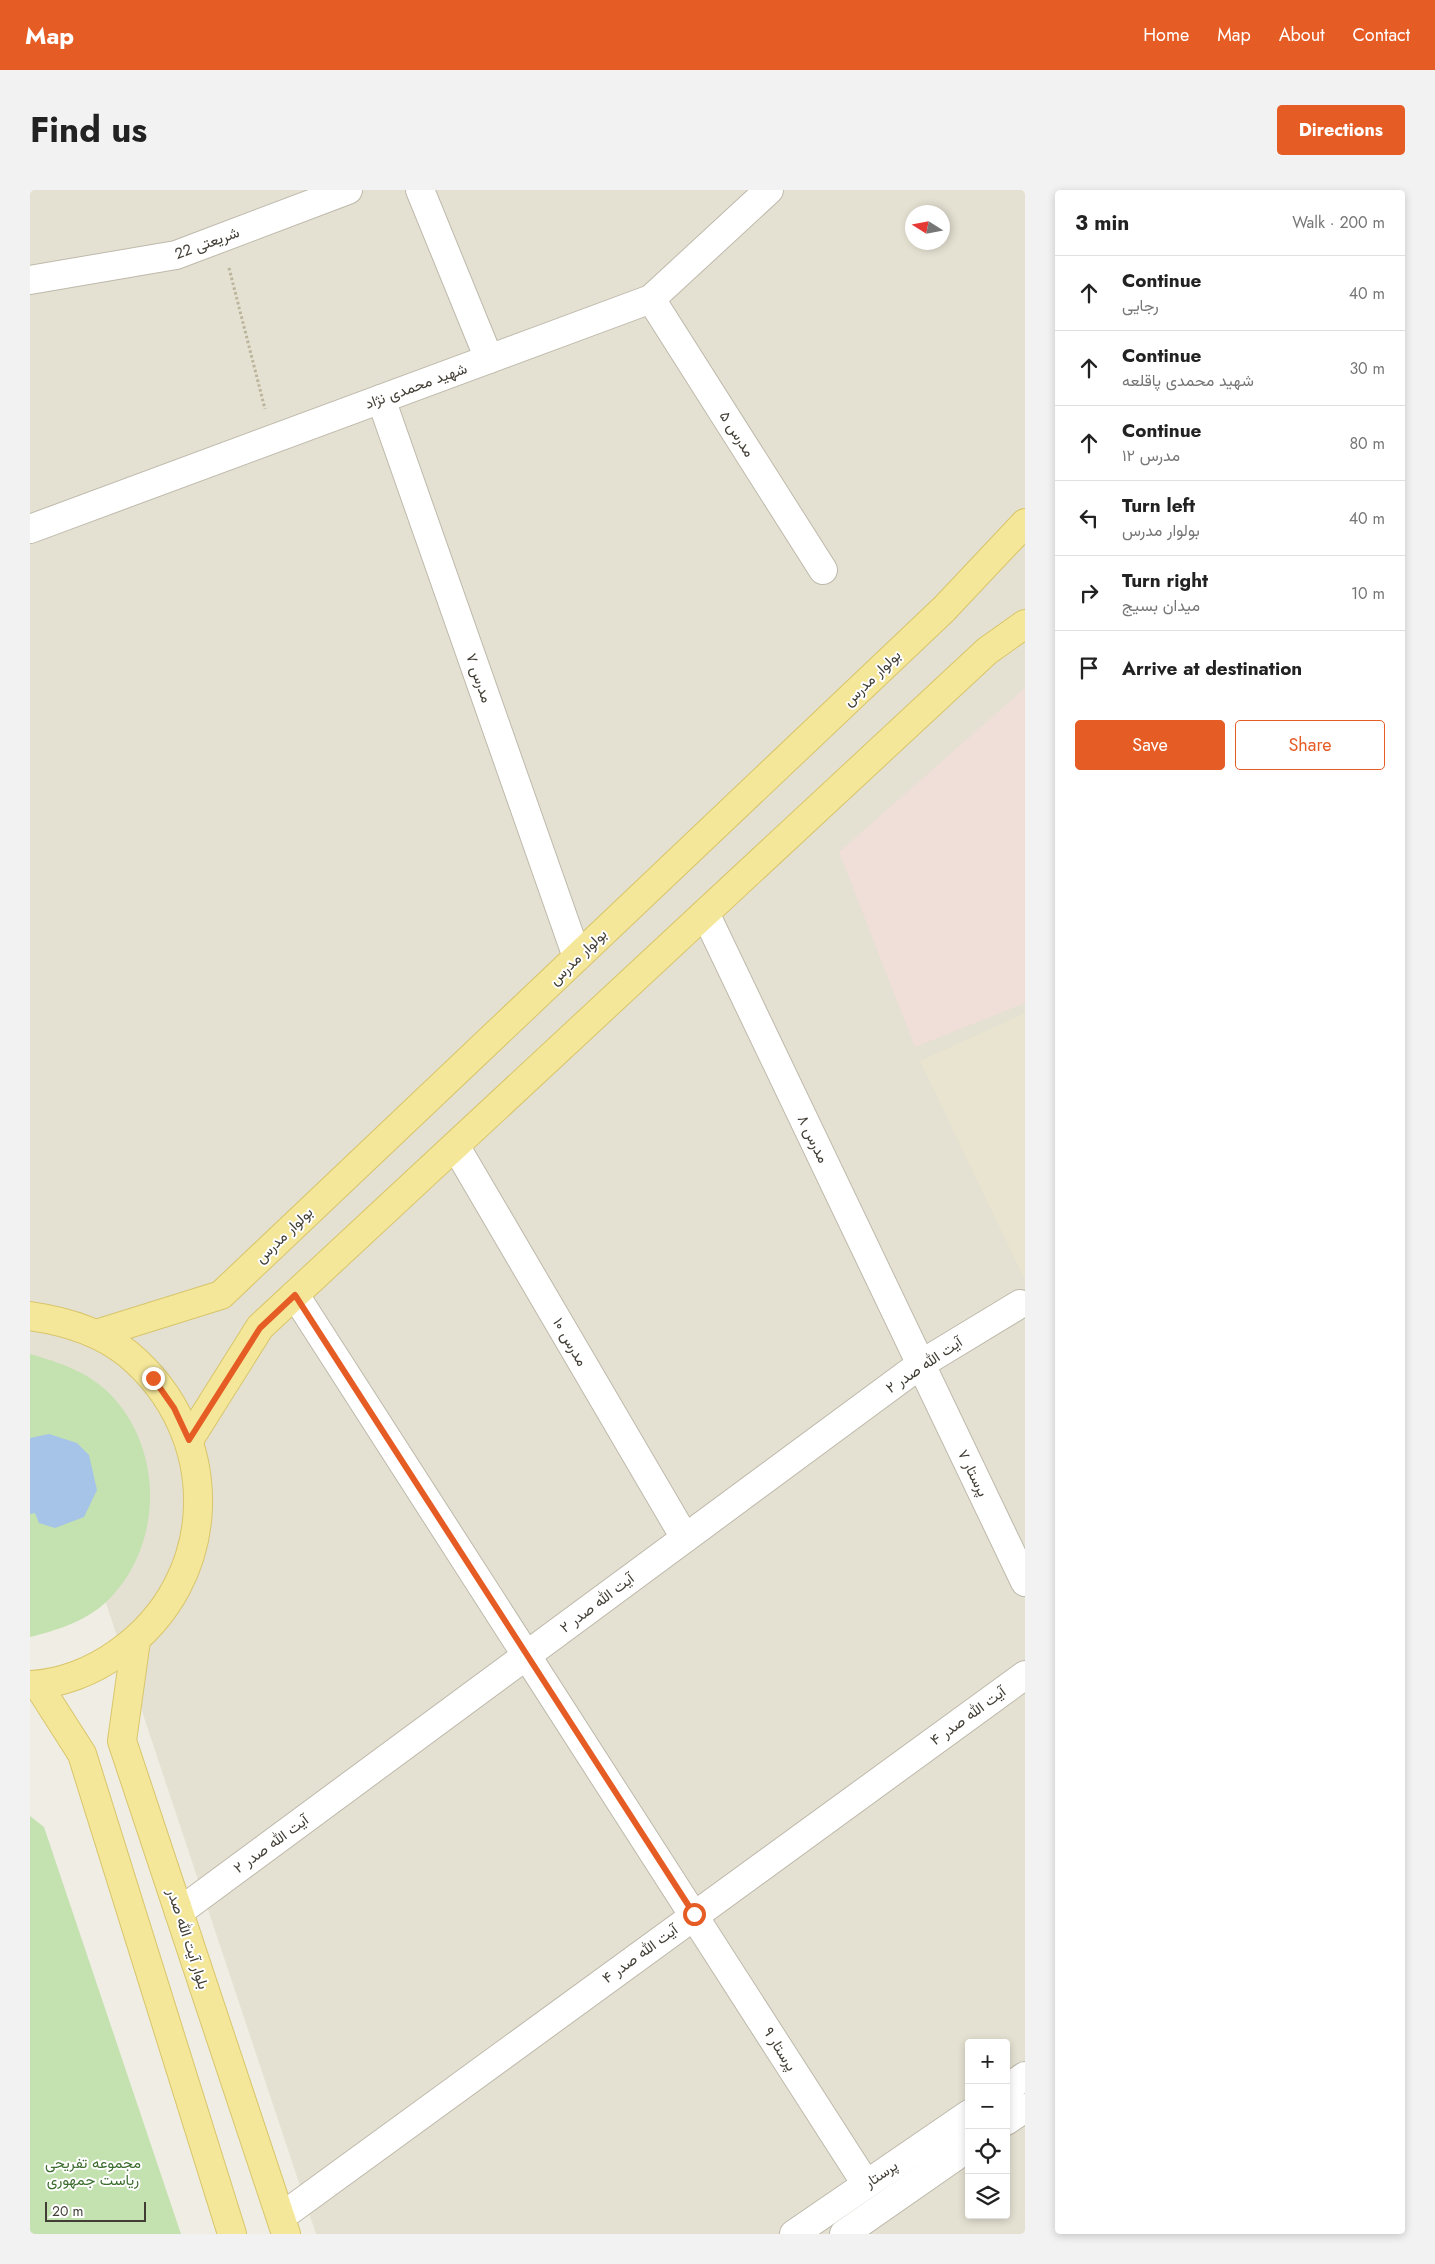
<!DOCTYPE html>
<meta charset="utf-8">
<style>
:root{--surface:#fff;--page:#f2f2f2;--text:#222;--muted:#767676;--line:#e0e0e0;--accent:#e65c25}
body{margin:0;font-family:Jost,Vazirmatn,sans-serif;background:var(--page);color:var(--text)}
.controls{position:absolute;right:15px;bottom:15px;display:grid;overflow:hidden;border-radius:5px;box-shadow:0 2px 8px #0003}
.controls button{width:45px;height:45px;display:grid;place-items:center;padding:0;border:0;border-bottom:1px solid var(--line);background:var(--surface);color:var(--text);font:25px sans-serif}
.compass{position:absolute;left:875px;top:15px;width:45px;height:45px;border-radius:50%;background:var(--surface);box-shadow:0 2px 8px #0003;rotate:281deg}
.scale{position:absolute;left:15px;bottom:12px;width:101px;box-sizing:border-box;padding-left:5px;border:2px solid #423e35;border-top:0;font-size:14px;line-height:18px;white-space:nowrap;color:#423e35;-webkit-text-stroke:4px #fff;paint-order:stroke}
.stop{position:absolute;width:15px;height:15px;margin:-11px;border:4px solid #e65c25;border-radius:50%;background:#fff}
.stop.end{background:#e65c25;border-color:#fff;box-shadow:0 1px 5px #0008}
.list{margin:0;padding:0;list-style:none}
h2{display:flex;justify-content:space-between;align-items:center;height:65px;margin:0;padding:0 20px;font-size:21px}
h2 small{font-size:16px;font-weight:400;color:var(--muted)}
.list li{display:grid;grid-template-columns:32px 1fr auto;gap:15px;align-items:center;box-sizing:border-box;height:75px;padding:0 20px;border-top:1px solid var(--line)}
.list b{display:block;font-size:19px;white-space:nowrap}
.list p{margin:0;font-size:16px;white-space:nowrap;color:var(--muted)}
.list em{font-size:16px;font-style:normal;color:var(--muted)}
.actions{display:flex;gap:10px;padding:15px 20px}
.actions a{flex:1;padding:11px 0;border:1px solid var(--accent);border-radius:5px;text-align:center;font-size:18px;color:var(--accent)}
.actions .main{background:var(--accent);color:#fff}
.icon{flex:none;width:28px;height:28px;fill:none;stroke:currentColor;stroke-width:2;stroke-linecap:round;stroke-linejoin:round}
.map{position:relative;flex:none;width:995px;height:2044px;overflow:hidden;border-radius:5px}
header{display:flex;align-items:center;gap:30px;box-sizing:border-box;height:70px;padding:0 25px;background:var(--accent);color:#fff}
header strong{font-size:24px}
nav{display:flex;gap:28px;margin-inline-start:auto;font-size:18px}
.intro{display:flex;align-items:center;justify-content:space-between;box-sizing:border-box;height:120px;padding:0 30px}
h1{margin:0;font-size:35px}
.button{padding:12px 22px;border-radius:5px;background:var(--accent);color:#fff;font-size:18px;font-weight:700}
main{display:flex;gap:30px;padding:0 30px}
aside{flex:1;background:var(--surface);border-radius:5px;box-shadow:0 2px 8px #0003}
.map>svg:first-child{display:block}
.residential{fill:#e4e1d2;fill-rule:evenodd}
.education{fill:#e8e4cf}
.medical{fill:#f0ded8}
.green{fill:#c4e1b0}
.water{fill:#a5c4e8}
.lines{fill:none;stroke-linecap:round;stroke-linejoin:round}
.minor-casing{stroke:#beb9ab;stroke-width:30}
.major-casing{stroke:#d8c56b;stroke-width:30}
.path{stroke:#bbb49a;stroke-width:3;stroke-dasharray:2.5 2.5;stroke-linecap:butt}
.minor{stroke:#fff;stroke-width:28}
.major{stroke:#f4e799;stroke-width:28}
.route{stroke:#e65c25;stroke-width:6}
.labels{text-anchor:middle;stroke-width:4;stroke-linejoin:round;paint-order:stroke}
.street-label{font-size:15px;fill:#423e35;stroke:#fff}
.park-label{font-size:15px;fill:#3d6d2e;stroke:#fff}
</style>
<header>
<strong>Map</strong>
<nav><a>Home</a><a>Map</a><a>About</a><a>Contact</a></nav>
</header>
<div class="intro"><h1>Find us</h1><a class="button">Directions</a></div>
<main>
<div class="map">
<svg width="995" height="2044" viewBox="0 0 995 2044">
<rect width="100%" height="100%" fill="#f0eee4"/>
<path class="residential" d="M0,0h995v2044h-709l-286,-859zM882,22h30v30h-30zM939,1853h37v172h-37z"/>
<polygon class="education" points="995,823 995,1090 890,871"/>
<polygon class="medical" points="995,498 995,813 885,857 809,662"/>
<g class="green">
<path d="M0,1164c28,8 56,17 78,38 57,56 56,156 -3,211 -21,19 -48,27 -75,34z"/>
<polygon points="0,1626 14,1637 151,2044 0,2044"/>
</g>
<polygon class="water" points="19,1244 47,1253 59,1265 67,1300 54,1327 25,1338 9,1333 5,1323 0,1324 0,1248"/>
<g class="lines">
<defs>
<g id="minor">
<polyline points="390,0 459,169"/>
<polyline points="0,90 146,65 318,0"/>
<polyline points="621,109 793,380"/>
<polyline points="351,209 547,767"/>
<polyline points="0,339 621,109 739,0"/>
<polyline points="676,725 995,1392"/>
<polyline points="426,957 655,1348"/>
<polyline points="265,1105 836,1994"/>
<polyline points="149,1722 891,1174 990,1114"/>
<polyline points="976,1899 995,1886"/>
<polyline points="976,1931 995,1918"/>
<polyline points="251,2027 995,1485"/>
<polyline points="764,2044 939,1924"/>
<polyline points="814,2044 939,1957"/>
</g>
<g id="major">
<path d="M0,1126c35,5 70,15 98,38 96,80 94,226 -10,299 -25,18 -57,31 -88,32"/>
<polyline points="66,1144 191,1105 914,419 995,333"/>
<polyline points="159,1250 230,1137 957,461 995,434"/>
<polyline points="106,1450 92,1551 256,2044"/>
<polyline points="8,1495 52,1564 202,2044"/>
</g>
</defs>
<use href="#minor" class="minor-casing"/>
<use href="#major" class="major-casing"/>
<polyline class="path" points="199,78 235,219"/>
<use href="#minor" class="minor"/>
<use href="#major" class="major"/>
</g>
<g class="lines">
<polyline class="route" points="123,1188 144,1218 159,1250 230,1138 265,1105 664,1724"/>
</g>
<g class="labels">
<g class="street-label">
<text transform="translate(177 53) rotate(-20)" y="5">شریعتی 22</text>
<text transform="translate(386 196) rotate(-20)" y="5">شهید محمدی نژاد</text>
<text transform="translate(707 244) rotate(57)" y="5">مدرس ۵</text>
<text transform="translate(449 488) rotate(71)" y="5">مدرس ۷</text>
<text transform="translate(842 488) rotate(-44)" y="5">بولوار مدرس</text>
<text transform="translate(548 767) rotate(-44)" y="5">بولوار مدرس</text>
<text transform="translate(783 949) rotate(64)" y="5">مدرس ۸</text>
<text transform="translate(254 1045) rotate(-44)" y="5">بولوار مدرس</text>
<text transform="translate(540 1152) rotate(60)" y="5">مدرس ۱۰</text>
<text transform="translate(894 1175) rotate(-34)" y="5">آیت الله صدر ۲</text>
<text transform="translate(943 1283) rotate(64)" y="5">پرستار ۷</text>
<text transform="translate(567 1413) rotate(-37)" y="5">آیت الله صدر ۲</text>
<text transform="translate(938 1526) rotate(-36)" y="5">آیت الله صدر ۴</text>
<text transform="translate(241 1654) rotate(-36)" y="5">آیت الله صدر ۲</text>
<text transform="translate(158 1749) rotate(72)" y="5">بلوار آیت الله صدر</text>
<text transform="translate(610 1764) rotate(-36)" y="5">آیت الله صدر ۴</text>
<text transform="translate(750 1859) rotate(58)" y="5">پرستار ۹</text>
<text transform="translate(851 1984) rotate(-34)" y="5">پرستار</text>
</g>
<g class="park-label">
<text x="63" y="1978">مجموعه تفریحی<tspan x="63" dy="17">ریاست جمهوری</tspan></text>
</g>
</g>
</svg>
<div class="controls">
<button>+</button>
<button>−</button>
<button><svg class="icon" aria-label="locate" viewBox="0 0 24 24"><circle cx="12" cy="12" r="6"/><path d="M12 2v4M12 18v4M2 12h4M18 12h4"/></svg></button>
<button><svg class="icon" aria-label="layers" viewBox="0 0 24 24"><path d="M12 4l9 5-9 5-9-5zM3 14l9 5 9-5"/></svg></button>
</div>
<svg class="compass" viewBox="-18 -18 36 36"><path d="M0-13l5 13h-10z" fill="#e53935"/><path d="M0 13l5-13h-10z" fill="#767676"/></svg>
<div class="scale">20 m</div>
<div class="stop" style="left:664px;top:1724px"></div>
<div class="stop end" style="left:123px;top:1188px"></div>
</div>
<aside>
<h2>3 min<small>Walk · 200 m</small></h2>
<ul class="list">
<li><svg class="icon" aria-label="ahead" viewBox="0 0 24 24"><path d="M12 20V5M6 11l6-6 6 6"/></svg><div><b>Continue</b><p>رجایی</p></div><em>40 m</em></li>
<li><svg class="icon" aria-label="ahead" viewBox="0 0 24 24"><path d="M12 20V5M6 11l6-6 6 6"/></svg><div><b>Continue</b><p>شهید محمدی پاقلعه</p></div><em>30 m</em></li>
<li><svg class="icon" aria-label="ahead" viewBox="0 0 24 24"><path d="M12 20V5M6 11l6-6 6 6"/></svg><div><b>Continue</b><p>مدرس ۱۲</p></div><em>80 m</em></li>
<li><svg class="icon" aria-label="left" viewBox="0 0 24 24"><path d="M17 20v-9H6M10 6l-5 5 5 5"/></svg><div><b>Turn left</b><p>بولوار مدرس</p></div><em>40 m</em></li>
<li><svg class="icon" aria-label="right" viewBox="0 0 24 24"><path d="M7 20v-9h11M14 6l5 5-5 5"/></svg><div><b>Turn right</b><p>میدان بسیج</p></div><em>10 m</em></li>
<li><svg class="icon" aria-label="arrive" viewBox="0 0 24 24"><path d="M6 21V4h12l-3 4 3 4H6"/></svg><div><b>Arrive at destination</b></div></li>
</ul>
<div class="actions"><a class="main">Save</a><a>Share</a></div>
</aside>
</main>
